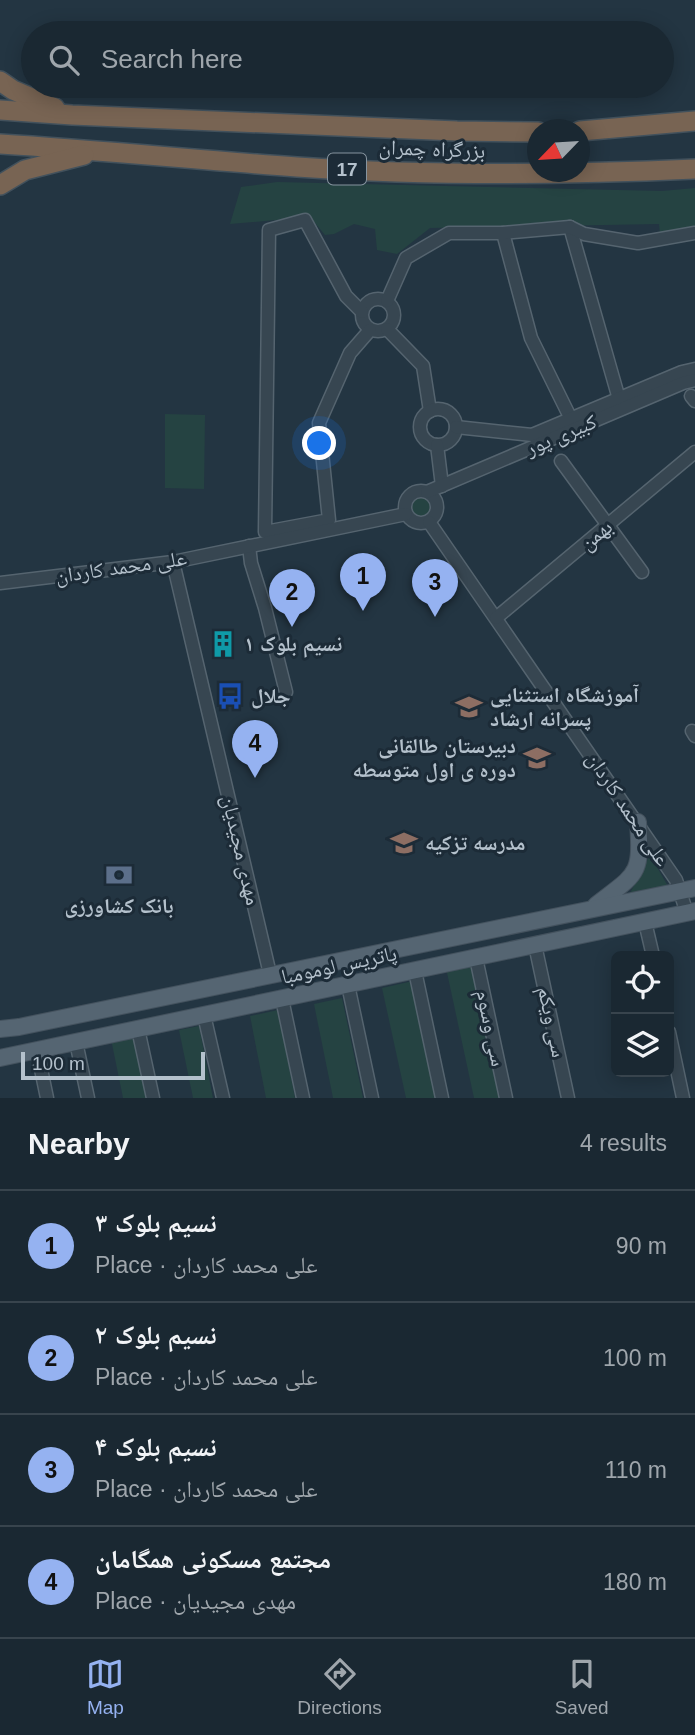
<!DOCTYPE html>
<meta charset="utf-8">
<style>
:root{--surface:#1a2832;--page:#27343e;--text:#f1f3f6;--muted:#9fa6ac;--line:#38444d;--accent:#95b2f1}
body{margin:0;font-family:Helvetica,"Noto Naskh Arabic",sans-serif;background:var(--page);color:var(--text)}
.controls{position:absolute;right:21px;bottom:21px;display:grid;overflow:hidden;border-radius:10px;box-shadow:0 4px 18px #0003}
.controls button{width:63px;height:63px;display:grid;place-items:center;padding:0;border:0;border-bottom:2px solid var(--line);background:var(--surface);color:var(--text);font:35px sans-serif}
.compass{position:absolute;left:527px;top:119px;width:63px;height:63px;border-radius:50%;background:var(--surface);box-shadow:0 4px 18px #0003;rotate:245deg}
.scale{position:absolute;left:21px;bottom:18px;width:184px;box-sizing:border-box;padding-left:7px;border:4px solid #b4c1cc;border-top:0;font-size:19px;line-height:24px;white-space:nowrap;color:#b4c1cc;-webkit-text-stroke:5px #1c2b37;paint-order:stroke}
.you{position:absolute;left:320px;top:444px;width:24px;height:24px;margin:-18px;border:5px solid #fff;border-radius:50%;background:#1a73e8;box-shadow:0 0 0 10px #1a73e833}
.badge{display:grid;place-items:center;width:46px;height:46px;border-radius:50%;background:var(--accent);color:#111;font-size:23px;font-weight:700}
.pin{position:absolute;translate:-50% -58px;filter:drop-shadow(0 2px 4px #0008)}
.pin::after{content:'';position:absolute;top:37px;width:24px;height:21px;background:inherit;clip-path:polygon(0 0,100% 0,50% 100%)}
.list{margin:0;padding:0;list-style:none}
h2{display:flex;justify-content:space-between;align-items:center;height:91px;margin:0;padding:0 28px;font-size:30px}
h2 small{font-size:23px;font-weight:400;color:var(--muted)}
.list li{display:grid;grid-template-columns:46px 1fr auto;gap:21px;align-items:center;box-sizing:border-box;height:112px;padding:0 28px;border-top:2px solid var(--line)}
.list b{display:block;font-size:26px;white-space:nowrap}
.list p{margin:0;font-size:23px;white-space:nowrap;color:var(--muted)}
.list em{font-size:23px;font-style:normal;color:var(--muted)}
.icon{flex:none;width:38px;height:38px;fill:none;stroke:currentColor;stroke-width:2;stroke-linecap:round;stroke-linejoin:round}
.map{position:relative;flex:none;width:695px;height:1098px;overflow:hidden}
.search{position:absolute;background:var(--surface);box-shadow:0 4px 18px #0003;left:21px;right:21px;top:21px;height:77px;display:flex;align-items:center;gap:18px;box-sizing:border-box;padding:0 24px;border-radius:38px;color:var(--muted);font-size:26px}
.sheet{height:539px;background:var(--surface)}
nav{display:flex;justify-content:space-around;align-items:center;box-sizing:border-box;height:98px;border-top:2px solid var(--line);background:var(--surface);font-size:19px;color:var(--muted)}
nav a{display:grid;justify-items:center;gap:4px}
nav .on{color:var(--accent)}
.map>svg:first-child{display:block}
.green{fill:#254342}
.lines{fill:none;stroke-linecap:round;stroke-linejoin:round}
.minor-casing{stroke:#55646f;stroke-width:15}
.major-casing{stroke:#44525e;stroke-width:18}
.highway-casing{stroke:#42515c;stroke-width:22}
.minor{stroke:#374651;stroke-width:12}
.major{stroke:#556572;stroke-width:16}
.highway{stroke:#786453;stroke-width:19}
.labels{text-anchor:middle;stroke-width:6;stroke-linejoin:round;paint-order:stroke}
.shield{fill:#1c2b37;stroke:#86949f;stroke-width:2}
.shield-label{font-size:19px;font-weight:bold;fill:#b4c1cc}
.street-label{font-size:21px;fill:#b4c1cc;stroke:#1c2b37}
.poi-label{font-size:21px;font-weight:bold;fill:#b4c1cc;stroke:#1c2b37;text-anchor:start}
</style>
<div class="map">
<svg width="695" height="1098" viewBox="0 0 695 1098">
<rect width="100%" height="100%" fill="#233542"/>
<g class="green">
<polygon points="277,182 662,191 695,188 695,227 660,234 659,224 430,228 397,254 377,250 375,229 354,224 334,234 325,235 310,217 230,224 241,187"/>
<polygon points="165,414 205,415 204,489 165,488"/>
<circle cx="420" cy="507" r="11"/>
<polygon points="650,855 669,888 629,895"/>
<polygon points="471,963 499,1098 474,1098 446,968"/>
<polygon points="413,981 438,1098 406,1098 382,988"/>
<polygon points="342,998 363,1098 333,1098 314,1004"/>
<polygon points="278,1010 295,1098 266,1098 250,1016"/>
<polygon points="199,1026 213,1098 193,1098 179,1030"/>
<polygon points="134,1034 147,1098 123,1098 111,1039"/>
</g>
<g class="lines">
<defs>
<g id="minor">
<polyline points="570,227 619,399"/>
<polyline points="503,233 531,338 571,419"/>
<circle cx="378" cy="315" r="16"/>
<polyline points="387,301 406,258 449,233 503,233 570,227 584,234 638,243 695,233"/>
<polyline points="362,312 346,296 305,220 269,230 265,532 329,520 319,423 350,353 370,330"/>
<polyline points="387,329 423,366 430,411"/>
<polyline points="691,396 695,401"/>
<circle cx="438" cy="427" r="18"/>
<polyline points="456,427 532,435 682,372 695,369"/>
<polyline points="437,445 442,486"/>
<polyline points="561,461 642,572"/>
<circle cx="421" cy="507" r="16"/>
<polyline points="427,492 683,383 695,380"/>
<polyline points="429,522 676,880 687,913"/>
<polyline points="249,546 251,563 265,608 286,692"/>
<polyline points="173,562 270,974"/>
<polyline points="0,583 173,562 406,514"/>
<polyline points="496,618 695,452"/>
<polyline points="692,731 695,736"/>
<polyline points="645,922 653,956"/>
<polyline points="535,945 568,1098"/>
<polyline points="476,958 506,1098"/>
<polyline points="415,971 442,1098"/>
<polyline points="348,985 372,1098"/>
<polyline points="282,999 303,1098"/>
<polyline points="204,1015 223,1098"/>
<polyline points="138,1029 153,1098"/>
<polyline points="669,1032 683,1098"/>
<polyline points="76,1042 88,1098"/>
<polyline points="37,1050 47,1098"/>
</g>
<g id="major">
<path d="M596,905c41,-32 46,-29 42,-83"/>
<polyline points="0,1029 19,1027 695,888"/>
<polyline points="0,1058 695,911"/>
</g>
<g id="highway">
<polyline points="0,81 13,90 55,108"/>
<polyline points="0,110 72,115 457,131 538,132"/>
<polyline points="580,131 695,121"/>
<path d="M0,144c99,6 198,16 297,23 132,9 265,8 398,2"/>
<polyline points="0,185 25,170 84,155"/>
</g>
</defs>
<use href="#minor" class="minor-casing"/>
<use href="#major" class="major-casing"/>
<use href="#highway" class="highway-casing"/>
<use href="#minor" class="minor"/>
<use href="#major" class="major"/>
<use href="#highway" class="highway"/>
</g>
<defs>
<symbol id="building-bare" viewBox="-9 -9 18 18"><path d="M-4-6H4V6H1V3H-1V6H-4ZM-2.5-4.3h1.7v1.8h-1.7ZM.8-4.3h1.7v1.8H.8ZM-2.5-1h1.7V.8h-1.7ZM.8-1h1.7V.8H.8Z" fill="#0f9aa8" stroke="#1c2b37" stroke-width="2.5" paint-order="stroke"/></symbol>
<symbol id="bus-bare" viewBox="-9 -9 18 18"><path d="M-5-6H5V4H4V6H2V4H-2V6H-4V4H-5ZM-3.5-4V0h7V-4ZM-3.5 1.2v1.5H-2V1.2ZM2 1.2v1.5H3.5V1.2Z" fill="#1a4fb4" stroke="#1c2b37" stroke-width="2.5" paint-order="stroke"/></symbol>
<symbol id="school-bare" viewBox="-9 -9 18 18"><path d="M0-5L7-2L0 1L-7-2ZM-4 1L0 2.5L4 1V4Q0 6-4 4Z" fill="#8d6e63" stroke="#1c2b37" stroke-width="2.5" paint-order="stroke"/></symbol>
<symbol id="bank-bare" viewBox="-9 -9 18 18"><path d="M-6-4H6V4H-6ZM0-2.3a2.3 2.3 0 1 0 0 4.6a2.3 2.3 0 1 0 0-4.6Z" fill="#5c6f8a" stroke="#1c2b37" stroke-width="2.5" paint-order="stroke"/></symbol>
</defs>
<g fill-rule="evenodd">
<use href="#building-bare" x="204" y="625" width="38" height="38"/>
<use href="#bus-bare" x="211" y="677" width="38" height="38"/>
<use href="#school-bare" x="450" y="688" width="38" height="38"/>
<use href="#school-bare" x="518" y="739" width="38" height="38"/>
<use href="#school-bare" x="385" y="824" width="38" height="38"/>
<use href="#bank-bare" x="100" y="856" width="38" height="38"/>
</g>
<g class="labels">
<rect class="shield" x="328" y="153.5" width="38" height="31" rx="5"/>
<g class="shield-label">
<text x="347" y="176">17</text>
</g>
<g class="street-label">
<text transform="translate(432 149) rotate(2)" y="7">بزرگراه چمران</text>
<text transform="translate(561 435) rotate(-23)" y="7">کبیری پور</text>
<text transform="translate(596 535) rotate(-40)" y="7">بهمن</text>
<text transform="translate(121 567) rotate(-8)" y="7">علی محمد کاردان</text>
<text transform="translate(628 809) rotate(56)" y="7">علی محمد کاردان</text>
<text transform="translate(241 850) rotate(77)" y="7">مهدی مجیدیان</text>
<text transform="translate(339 965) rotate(-12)" y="7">پاتریس لومومبا</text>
<text transform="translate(552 1022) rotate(78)" y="7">سی ویکم</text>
<text transform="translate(491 1028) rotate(78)" y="7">سی وسوم</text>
</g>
<g class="poi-label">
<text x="244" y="651">نسیم بلوک ۱</text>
<text x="490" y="702">آموزشگاه استثنایی<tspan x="490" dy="24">پسرانه ارشاد</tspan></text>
<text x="251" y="703">جلال</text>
<text x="516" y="753" text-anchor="end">دبیرستان طالقانی<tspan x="516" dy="24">دوره ی اول متوسطه</tspan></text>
<text x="425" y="850">مدرسه تزکیه</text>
<text x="119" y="913" text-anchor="middle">بانک کشاورزی</text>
</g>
</g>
</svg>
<div class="controls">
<button><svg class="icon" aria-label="locate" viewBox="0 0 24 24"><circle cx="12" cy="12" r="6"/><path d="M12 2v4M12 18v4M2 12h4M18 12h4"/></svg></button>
<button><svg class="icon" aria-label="layers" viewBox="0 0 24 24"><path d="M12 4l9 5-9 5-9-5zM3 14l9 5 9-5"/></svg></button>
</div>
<svg class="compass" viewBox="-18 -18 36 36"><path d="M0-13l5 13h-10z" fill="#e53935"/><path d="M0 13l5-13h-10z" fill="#9fa6ac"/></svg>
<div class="scale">100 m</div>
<div class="you"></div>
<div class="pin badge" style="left:363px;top:611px">1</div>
<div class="pin badge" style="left:292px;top:627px">2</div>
<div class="pin badge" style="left:435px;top:617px">3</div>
<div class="pin badge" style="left:255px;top:778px">4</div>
<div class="search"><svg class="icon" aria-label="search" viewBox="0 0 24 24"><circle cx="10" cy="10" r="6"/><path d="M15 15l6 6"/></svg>Search here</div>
</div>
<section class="sheet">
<h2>Nearby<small>4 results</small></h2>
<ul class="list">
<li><span class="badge">1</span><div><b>نسیم بلوک ۳</b><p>Place · علی محمد کاردان</p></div><em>90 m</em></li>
<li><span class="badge">2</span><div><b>نسیم بلوک ۲</b><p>Place · علی محمد کاردان</p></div><em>100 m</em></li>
<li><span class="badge">3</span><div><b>نسیم بلوک ۴</b><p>Place · علی محمد کاردان</p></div><em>110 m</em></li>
<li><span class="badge">4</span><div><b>مجتمع مسکونی همگامان</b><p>Place · مهدی مجیدیان</p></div><em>180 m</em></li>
</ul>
</section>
<nav>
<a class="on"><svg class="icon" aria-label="map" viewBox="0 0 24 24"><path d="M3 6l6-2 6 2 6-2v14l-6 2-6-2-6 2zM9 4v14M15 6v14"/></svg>Map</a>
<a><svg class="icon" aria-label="directions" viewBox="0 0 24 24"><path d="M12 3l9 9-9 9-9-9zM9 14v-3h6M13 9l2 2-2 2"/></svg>Directions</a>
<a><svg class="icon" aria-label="saved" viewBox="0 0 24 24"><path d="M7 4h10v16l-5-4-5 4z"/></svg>Saved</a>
</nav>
